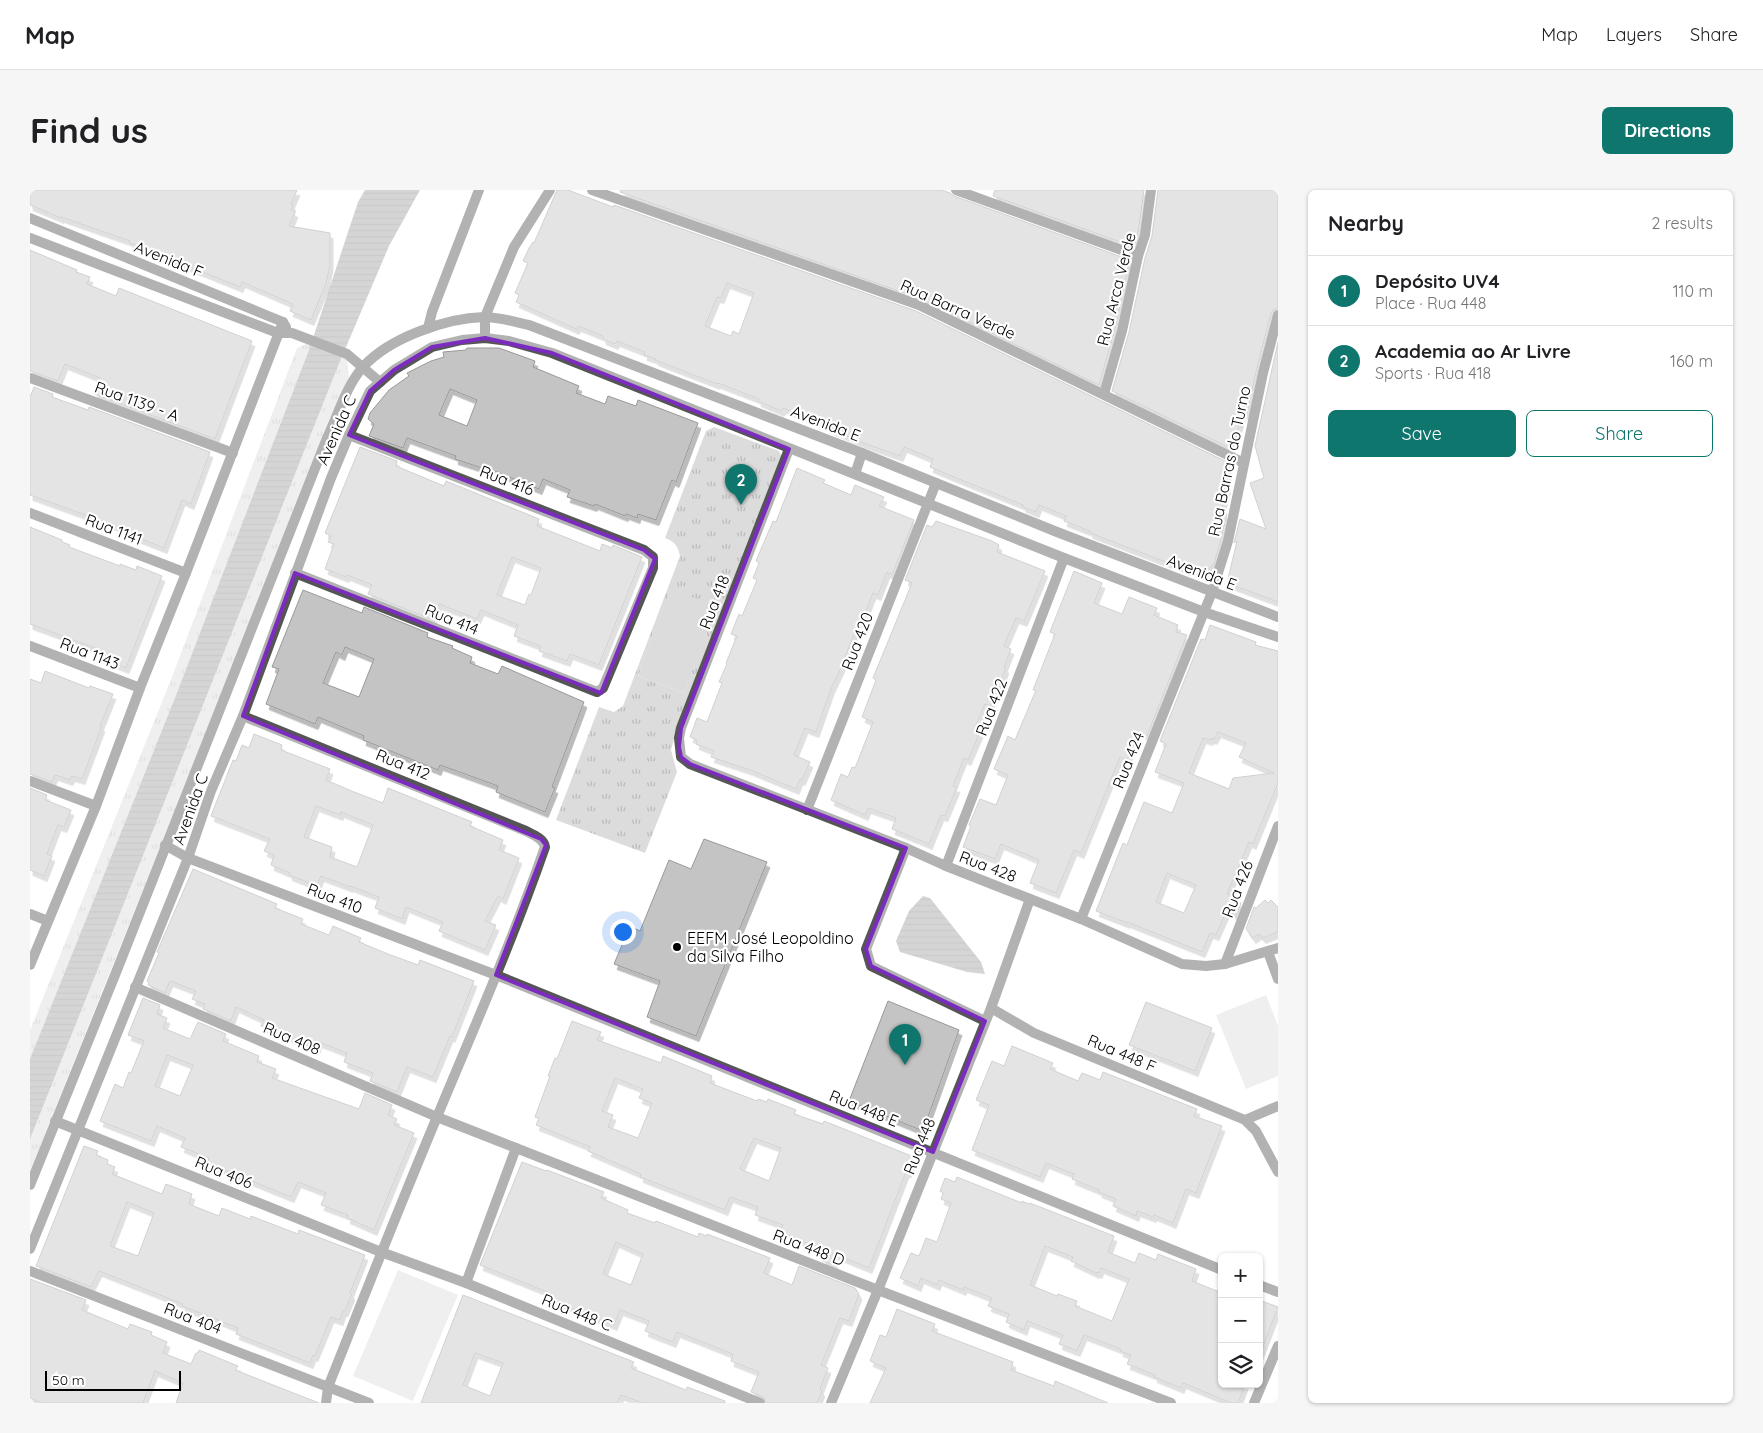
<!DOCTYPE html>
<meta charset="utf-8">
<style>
:root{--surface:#fff;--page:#f6f6f6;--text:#202124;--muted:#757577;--line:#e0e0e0;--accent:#0f766e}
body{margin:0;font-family:Quicksand,sans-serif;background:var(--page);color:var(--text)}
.controls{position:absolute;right:15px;bottom:15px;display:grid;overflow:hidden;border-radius:8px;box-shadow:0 1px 4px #0004}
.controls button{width:45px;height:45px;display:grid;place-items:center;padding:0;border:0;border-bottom:1px solid var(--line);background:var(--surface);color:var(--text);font:25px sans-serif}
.scale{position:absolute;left:15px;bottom:12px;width:136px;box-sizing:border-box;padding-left:5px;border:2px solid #000;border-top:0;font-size:14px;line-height:18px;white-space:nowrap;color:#000;-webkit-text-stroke:4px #fff;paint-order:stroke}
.you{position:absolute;left:592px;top:741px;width:18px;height:18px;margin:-12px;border:4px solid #fff;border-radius:50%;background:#1a73e8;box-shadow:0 0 0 8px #1a73e833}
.badge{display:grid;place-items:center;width:32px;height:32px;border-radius:50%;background:var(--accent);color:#fff;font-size:16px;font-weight:700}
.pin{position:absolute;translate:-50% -41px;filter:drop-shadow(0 1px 2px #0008)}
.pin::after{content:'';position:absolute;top:26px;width:18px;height:15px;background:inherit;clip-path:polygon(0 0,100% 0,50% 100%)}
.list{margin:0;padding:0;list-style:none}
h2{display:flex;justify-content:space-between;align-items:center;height:65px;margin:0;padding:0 20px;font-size:21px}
h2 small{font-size:16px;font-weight:400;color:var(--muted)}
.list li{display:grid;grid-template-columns:32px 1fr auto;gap:15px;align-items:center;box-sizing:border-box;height:70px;padding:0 20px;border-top:1px solid var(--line)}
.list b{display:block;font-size:19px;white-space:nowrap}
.list p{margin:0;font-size:16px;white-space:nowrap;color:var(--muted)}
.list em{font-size:16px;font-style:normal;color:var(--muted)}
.actions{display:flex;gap:10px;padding:15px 20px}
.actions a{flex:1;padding:11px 0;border:1px solid var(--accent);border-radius:8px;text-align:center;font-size:18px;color:var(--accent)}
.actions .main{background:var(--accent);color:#fff}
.icon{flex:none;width:28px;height:28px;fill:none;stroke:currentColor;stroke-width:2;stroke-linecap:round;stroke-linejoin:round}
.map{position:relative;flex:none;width:1248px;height:1213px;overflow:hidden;border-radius:8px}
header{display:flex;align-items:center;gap:30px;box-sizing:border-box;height:70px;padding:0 25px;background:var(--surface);border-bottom:1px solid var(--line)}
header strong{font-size:24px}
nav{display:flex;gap:28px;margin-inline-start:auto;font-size:18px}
.intro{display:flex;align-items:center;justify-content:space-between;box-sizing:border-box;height:120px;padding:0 30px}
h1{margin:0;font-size:35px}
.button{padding:12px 22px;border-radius:8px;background:var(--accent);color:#fff;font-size:18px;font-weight:700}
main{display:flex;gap:30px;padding:0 30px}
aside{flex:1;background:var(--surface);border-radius:8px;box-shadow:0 1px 4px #0004}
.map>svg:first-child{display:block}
.green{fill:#dcdcdc}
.park{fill:url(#park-tufts);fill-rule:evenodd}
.water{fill:url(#water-rules)}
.building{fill:#c4c4c4;stroke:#999;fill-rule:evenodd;filter:url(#shadow)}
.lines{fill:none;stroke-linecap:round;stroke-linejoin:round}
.service{stroke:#555;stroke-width:10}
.pedestrian{stroke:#555;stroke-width:10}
.minor{stroke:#555;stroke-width:10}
.tertiary{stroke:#555;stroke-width:10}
.marked{fill:none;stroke:#7b2cbf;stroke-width:4;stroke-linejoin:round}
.poi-dot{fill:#000;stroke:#fff;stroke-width:2}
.labels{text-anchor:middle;stroke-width:4.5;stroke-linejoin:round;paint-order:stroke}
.street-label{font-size:16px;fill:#000;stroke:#fff}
.poi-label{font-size:16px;fill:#000;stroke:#fff;text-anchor:start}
</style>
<header>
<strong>Map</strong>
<nav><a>Map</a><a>Layers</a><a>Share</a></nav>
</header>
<div class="intro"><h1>Find us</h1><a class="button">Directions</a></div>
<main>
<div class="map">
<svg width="1248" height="1213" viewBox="0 0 1248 1213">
<defs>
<pattern id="park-tufts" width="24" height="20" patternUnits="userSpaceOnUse" patternTransform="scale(1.25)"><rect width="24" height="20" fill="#dcdcdc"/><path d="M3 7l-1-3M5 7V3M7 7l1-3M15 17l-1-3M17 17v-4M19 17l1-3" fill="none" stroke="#bbb"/></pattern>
<pattern id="water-rules" width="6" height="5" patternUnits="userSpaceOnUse" patternTransform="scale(1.25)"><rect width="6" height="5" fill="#a3a3a3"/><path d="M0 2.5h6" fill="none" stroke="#8b8b8b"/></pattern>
<filter id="shadow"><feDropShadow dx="3" dy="5.5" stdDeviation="0" flood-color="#0004"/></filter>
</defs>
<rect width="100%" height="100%" fill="#fff"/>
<g class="green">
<polygon points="640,398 687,416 654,503 608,486"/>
<polygon points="1236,805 1248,836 1248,886 1216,899 1186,825"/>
<polygon points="368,1080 428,1105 383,1211 323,1186"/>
</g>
<g class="park">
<polygon points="277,154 317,168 319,187 0,981 0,840 142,487 267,158"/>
<path d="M684,237l65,24 4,8 -102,255 -10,36 6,22 -32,81 -89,-33 43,-113 15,5 9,-6 57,-150c-2,-10 -5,-14 -15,-18l41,-107zM640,399l46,17 -32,87 -46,-17z"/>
</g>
<g class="water">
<polygon points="335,0 390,0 359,56 308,176 0,949 0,869 145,508 279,160 328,12"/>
<polygon points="893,706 900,708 951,772 955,784 937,782 870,762 866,751 879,721"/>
</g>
<g class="building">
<polygon points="0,0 267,0 261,14 263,15 261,20 265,22 259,36 300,43 300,75 296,94 281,130 260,121 263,114 212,92 210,97 100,53 100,51 31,27 31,28 0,15"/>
<path d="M527,0h11l45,17 1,-2 302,106 313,152 -2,26 -6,23 6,2 -6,25 -7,25 -11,10 -40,-13 -73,-28v-2l-26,-10 2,-5 -27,-11 -3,7 -13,-5v-2l-79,-32 -14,-6 3,-8 -29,-12 -4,9 -37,-13 -37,-16v-2l-43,-17 -2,3 -23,-10 1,-2 -41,-16 -1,1 -62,-24 1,-1 -12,-4 1,-3 -28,-11 -2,3 -12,-5v-3l-25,-10 -2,3 -60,-27 3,-7 -4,-2 13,-30 -5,-2 6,-13 4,-6 1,1zM697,93l27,10 -15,41 -6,-3 -2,5 -26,-10 12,-29 4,1z"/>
<polygon points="591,0 912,0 920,3 924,6 1100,70 1085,139 1069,195 891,109 590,2"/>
<polygon points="965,0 1114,0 1108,43 1104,57 963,6"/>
<polygon points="1128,0 1248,0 1248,118 1243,120 1241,123 1226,182 1216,229 1214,219 1205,250 1204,244 1202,259 1082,201 1099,142 1115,68 1122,46"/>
<polygon points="0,60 47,80 46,82 60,87 57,94 86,106 89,98 222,151 185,249 64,204 70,188 35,174 28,191 0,181"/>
<polygon points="1248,152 1248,412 1197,393 1207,351 1204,353 1210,329 1236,339 1220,293 1234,288 1225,256"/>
<path d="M437,158h32l36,13 -2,6 46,19 -3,7 29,11 3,-8 28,10 2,-6 60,23 -22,59 -4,-2 -16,40 -18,-6 -1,4 -11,-4 -1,2 -30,-12 -1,2 -27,-9 3,-7 -27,-11 -4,10 -57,-23v2l-27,-9 1,-3 -49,-18 -4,10 -34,-12 5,-12 -6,-5 2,-6 19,-23 20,-14 -2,-3 24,-12 13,-4 -1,-5 23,-2zM420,199l27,11 -10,26 -28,-11z"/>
<polygon points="4,197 23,204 22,207 58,220 59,217 180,262 161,314 152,310 134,358 96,343 97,340 0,305 0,207"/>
<path d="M330,257l37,14 -1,5 48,20 2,-5 93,38 -2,7 63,25 2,-7 10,4 1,-3 29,12 -43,108 -29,-11 -3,7 -28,-10 2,-5 -27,-10 4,-11 -37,-15 -4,9 -38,-15 -6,16 -65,-26 4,-9 -25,-10 -1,2 -21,-8 9,-25 -6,-2 3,-6 -6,-3zM482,367l29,11 -10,27 -2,-1 -4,11 -28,-10z"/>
<polygon points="767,278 795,290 793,293 821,305 825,295 854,307 849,316 884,330 862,385 857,382 848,405 843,403 832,432 829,431 811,478 801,499 786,542 775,538 764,565 780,572 772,590 770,589 766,599 720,580 681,567 684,561 666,554 667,550 660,547 667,528 677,532 692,493 689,492 697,474 696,473 707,446 701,444 709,424 712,426 727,390 723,388 729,373 726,371 743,331 746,332"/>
<polygon points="906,331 962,351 969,355 967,362 1015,381 994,431 986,428 974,456 981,459 974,477 976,478 960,516 955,514 944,540 950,542 938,570 934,568 923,596 927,597 915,626 911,625 899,654 862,639 866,628 838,618 835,625 801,610 811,584 818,587 822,577 825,578 843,532 832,527 846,490 843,488 882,393 875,390 897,335 902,337"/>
<polygon points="0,337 32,350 32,352 40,355 39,357 90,376 90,374 106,380 107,376 132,386 96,478 70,468 73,461 0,434"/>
<polygon points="1044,381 1072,393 1064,413 1092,424 1099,407 1127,418 1124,425 1148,435 1146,442 1157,445 1117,546 1109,542 1097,570 1090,567 1051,663 1044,660 1026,703 1000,693 1009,670 971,654 965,669 933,657 941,636 939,635 950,609 966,615 978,585 964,579 978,546 985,550 1006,500 1003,500 1025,444 1020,442"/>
<path d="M273,400l59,23 2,-6 64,26 -1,4 26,9 -1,2 20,9 -2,6 28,11 4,-8 82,36 -32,85 3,1 -10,24 -49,-20 2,-6 -58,-21 -2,5 -75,-30 1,-4 -46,-19 -3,7 -49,-20 13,-35 -7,-2zM315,457l29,12 -15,38 -36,-14 13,-31 6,3z"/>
<path d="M1180,435l46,17 -1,3 23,6v132l-25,61 -4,-2 -22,52 5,2 -2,3 11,4 -5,14 -8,-9 -12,27 -6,-2 -8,19 -75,-30v1l-31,-12 27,-68 4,2 17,-43 28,11 12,-30 -29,-11 11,-28 -6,-3 41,-102 4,1zM1188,542l28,11 -7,14 35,16 -41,5 -4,11 -40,-16 14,-35 7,2 1,-2 3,1zM1137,683l29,12 -12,28 -28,-11z"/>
<polygon points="15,481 59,498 60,496 83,504 70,536 72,536 52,589 42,586 40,590 25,585 22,592 0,584 0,489 11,493"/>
<path d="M224,544l28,11 -1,5 49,19 -4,11 28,12 29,11 5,-15 84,34 -2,4 33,14 -4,10 20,8 -16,41 -5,-3 -13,25 11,4 -11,25 -46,-19 4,-9 -37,-15 -4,12 -27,-11 4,-11 -29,-11v1l-29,-11 -4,10 -28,-11 1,-2 -19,-8 3,-10 -10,-4 6,-12 -59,-23 22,-56 3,1 6,-16 7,3zM286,616l24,9 1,-3 32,13 -16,42 -27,-10 2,-10 -28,-10z"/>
<polygon points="0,598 17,605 15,610 41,620 34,637 28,635 17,664 22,666 14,686 0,680"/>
<polygon points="674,649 737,672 666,846 617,827 630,791 584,774 600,736 610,741 639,670 661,679"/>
<polygon points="163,679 247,714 245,718 273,729 271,734 299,745 303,736 331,748 329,752 358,764 388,775 390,770 444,791 422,847 420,846 403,887 377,877 367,902 340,891 343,883 314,872 317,863 289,852 287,858 231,836 234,830 206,817 201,831 173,819 175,814 162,809 166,801 140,791 135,803 118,795 119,792 117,791 129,763 127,762"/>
<polygon points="1235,710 1238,713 1241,710 1248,717 1248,742 1233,748 1229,744 1223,748 1216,739 1224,717 1226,718"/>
<path d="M113,808l17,7 -3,9 10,4 -4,10 27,11 8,-17 28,12 -3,7 36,15 -2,6 19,7 -4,9 87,31 6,-16 27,12 -4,10 9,4 -3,6 20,8 -40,97 -27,-12 1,-3 -27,-10 5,-12 -28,-11 -7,15 -84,-34 2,-5 -28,-11 4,-9 -28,-12 -6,15 -51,-20 15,-37 8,4 6,-16 2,1 13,-32 -16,-6zM137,865l26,10 -13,31 -25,-10z"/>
<polygon points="858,811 929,840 893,941 819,911"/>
<polygon points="1116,812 1182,838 1165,881 1099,855"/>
<path d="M542,831l29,11 -4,8 64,23 2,-7 49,20 -2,7 47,18 1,-2 9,3 1,-3 28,11 -2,4 29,10 1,-3 90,36 -6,15h-2l-37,96 -89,-36 3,-7 -28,-10 3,-8 -28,-10 -5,13 -85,-33 1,-3 -53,-23 2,-4 -54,-22 3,-7 -4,-1 15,-41h-2l7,-18 2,1zM585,888l28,11 -4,9 13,5 -14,35 -30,-11 5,-12 -11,-4zM724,948l27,10 -12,33 -29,-12z"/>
<polygon points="982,856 1023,873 1020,879 1048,891 1052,883 1070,890 1073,882 1167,919 1164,926 1192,936 1166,1003 1156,999 1143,1033 1124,1025 1123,1027 1107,1021 1106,1026 1083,1016 1086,1009 1069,1002 1069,1000 1042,989 1044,984 1016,973 1010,987 942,960 959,915 946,910 962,871 974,876"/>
<path d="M54,956l14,5 -2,4 12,5 -1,4 8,3 -3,7 50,20 4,-10 26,10 -3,9 2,2 28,11 3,-8 28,11 1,-3 47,18 1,-4 66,25 -15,38 2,1 -7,17h-2l-3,9 -9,-3 -16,39 -2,-1 -3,8 -74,-29 2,-6 -56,-22 1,-2 -84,-33 -8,16 -55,-21zM97,1012l27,11 -16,43 -28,-10z"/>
<path d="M492,972l24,9 1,-1 57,22 -3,6 27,12 -1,3 28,10 1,-2 42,16 1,-4 8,3v-2l63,24 -6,15 28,12 7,-19 56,22 4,6 -10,27 -9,-3 -19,47 7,3 -8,21 2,2 -5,12h-50l-4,-6 -12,-5 8,-20 -28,-11 2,-7 -56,-22 -4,10 -28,-11 4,-10 -29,-11 -6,15 -65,-26 3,-5 -72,-29zM586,1052l27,12 -12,31 -28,-11z"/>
<path d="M927,987l65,26v-2l7,3 1,-1 84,33 -6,16 27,11 4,-10 17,7 2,-6 38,15 -4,12 30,12v91h23l-7,19h-7l-48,-20 -2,5 -27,-11 1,-2 -28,-11 4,-9 -11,-4 1,-2 -37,-14 -7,16 -18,-7 4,-9 -36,-14 -3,9 -18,-8 3,-8 -21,-8 4,-8 -28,-11 -1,3 -24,-10 -2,5 -16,-7 -3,8 -18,-8 11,-25 8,3 7,-18 11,4 14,-39 -10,-4 2,-6 -3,-2 5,-13 10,4zM1015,1056l28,11 -2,4 25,12 1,-1 2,1 2,-5 28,11 -17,42 -37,-15 2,-5 -19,-7 -1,2 -27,-11z"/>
<polygon points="796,1061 808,1077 792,1071"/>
<polygon points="0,1089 56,1110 52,1120 98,1139 100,1134 122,1142 121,1145 137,1152 133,1163 161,1174 166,1163 168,1163 169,1160 208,1176 205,1180 289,1213 146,1213 153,1193 125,1181 113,1213 12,1213 0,1208"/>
<path d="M433,1105l171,67 -3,6 55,22 1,-3 38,14v2h-82l-22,-8 -4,8h-196zM445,1163l28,10 -13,33 -27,-11z"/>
<polygon points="1229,1110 1248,1117 1230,1164 1229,1164"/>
<polygon points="867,1119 905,1134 902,1141 983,1172 981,1180 1024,1196 1025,1191 1078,1213 840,1213 856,1178 840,1171 850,1145 856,1147"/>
</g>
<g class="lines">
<polyline class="service" points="398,138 402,122 449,0"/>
<polyline class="pedestrian" points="876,658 836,759 841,776 955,831"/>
<g class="minor">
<polyline points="562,0 889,115 1214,273"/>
<polyline points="926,0 1108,66"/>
<polyline points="455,148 455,127 484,57 520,0"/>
<polyline points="0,188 203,263"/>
<polyline points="1074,204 1092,141 1108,66 1115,45 1121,0"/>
<polyline points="759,259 651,538 649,548 651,567 660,574 876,658 916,676 1051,729 1152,774 1176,776 1195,774 1248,758"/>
<polyline points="0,323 156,383"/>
<polyline points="265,383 567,502 573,498 623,378 623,367 614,360 319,245"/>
<polyline points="0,456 110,498"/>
<path d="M213,526l283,115c8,4 18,8 19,16 -32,92 -71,181 -108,270 -38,90 -73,180 -109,270l-2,16"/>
<polyline points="0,591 66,616"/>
<polyline points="777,620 906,293"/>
<polyline points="135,655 158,668 466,785 1192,1080"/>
<polyline points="916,676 1034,368"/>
<polyline points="0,724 18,731"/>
<polyline points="1051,729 1182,402 1198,351 1233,183 1248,125"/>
<polyline points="1238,762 1248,789"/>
<polyline points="1195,774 1248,636"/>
<polyline points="105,797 407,927 848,1100 1141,1213"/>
<polyline points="961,818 1004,843 1215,930 1226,941 1248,982"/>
<polyline points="1215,930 1248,916"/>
<polyline points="25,931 351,1062 436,1093 730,1213"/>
<polyline points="0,1081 339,1213"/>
<polyline points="436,1093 486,958"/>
<polyline points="1229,1095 1248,1102"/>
<polyline points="801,1213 848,1100 961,818 1000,709"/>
<polyline points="1224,1213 1248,1156"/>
</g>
<g class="tertiary">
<polyline points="0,28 253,132 256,137"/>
<polyline points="0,48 248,143 262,143 317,164 350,192"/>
<polyline points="825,284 832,263"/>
<polyline points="0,775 66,616 110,498 156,383 253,132"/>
<path d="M0,995l87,-215 210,-532c11,-23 19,-52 36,-71 26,-29 83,-49 121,-50 15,0 31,5 45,8l333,128 195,79 221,85"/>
<polyline points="0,1059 158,668 181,601 213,526 301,288 319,245 340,201 364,180 402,157 432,150 455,148 479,151 522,163 1034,368 1174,422 1248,447"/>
</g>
</g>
<path d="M0 0H1248V1213H0ZM455,148l67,15 237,96 -108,279 -2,19 2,10 9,7 216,84 -40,101 5,17 114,55 -52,131 -437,-177 50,-130 -5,-6 -298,-123 52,-143 306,120 54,-134 -11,-9 -295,-115 21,-44 24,-21 38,-23z" fill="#fff" fill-opacity=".55" fill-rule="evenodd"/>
<path class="marked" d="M455,148l67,15 237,96 -108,279 -2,19 2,10 9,7 216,84 -40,101 5,17 114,55 -52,131 -437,-177 50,-130 -5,-6 -298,-123 52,-143 306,120 54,-134 -11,-9 -295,-115 21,-44 24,-21 38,-23z"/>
<circle class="poi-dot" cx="647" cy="757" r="5"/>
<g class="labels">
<g class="street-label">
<text transform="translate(139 69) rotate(22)" y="6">Avenida F</text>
<text transform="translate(1086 99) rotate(-76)" y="6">Rua Arca Verde</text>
<text transform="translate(928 119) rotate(24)" y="6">Rua Barra Verde</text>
<text transform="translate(107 211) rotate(20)" y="6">Rua 1139 - A</text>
<text transform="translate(796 233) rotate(21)" y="6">Avenida E</text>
<text transform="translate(306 240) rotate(-66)" y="6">Avenida C</text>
<text transform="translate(1199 271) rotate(-78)" y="6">Rua Barras do Turno</text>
<text transform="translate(477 290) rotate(21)" y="6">Rua 416</text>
<text transform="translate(84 339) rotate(21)" y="6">Rua 1141</text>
<text transform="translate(1172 382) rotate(21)" y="6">Avenida E</text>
<text transform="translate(684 412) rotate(-69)" y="6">Rua 418</text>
<text transform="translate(422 429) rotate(22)" y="6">Rua 414</text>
<text transform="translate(827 451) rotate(-69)" y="6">Rua 420</text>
<text transform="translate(60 463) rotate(21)" y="6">Rua 1143</text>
<text transform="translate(961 517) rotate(-69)" y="6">Rua 422</text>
<text transform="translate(1098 570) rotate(-68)" y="6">Rua 424</text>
<text transform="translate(373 574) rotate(22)" y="6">Rua 412</text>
<text transform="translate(160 619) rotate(-70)" y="6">Avenida C</text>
<text transform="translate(958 676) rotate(21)" y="6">Rua 428</text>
<text transform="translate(1207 699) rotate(-69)" y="6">Rua 426</text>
<text transform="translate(305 708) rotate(21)" y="6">Rua 410</text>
<text transform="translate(262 848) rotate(23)" y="6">Rua 408</text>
<text transform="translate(1092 863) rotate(23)" y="6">Rua 448 F</text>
<text transform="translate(834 918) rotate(22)" y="6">Rua 448 E</text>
<text transform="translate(889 956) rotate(-68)" y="6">Rua 448</text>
<text transform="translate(194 982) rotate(22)" y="6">Rua 406</text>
<text transform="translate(779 1057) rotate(21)" y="6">Rua 448 D</text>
<text transform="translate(547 1122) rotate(22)" y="6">Rua 448 C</text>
<text transform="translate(163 1128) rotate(21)" y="6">Rua 404</text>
</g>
<g class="poi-label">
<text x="657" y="754">EEFM José Leopoldino<tspan x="657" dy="18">da Silva Filho</tspan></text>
</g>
</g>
</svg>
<div class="controls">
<button>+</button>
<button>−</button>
<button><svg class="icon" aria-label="layers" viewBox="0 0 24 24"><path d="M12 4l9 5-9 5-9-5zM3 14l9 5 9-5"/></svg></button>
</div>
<div class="scale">50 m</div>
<div class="you"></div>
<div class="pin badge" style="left:875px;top:875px">1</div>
<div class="pin badge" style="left:711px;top:315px">2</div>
</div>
<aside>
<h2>Nearby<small>2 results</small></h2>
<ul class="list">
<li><span class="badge">1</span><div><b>Depósito UV4</b><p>Place · Rua 448</p></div><em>110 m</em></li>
<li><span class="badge">2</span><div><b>Academia ao Ar Livre</b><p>Sports · Rua 418</p></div><em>160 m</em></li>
</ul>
<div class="actions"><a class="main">Save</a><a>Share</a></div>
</aside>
</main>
